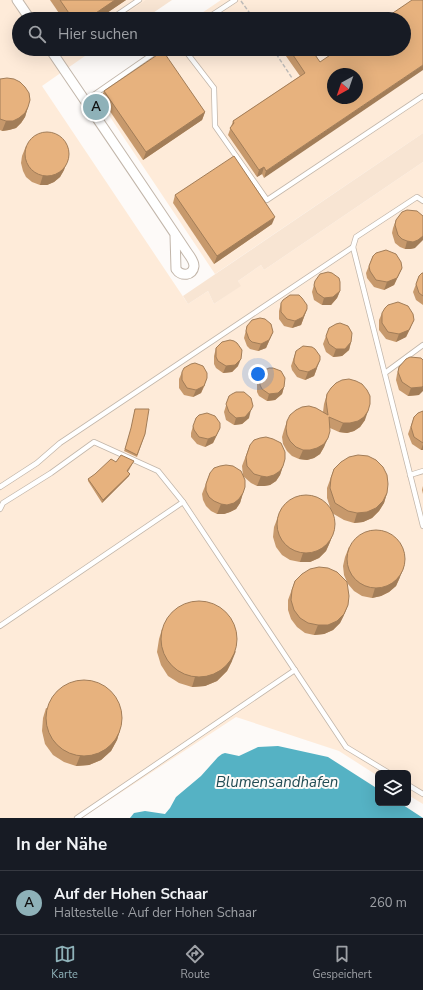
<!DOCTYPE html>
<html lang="de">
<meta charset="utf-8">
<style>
:root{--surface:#171b24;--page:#20242c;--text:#f1f3f6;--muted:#9ea1a6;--line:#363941;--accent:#8eb1b8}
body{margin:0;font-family:"Nunito Sans",sans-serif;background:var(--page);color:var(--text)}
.controls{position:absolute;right:12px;bottom:12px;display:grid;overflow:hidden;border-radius:6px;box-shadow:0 4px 16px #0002}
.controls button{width:36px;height:36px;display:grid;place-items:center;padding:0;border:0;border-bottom:1px solid var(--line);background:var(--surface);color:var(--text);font:20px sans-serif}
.compass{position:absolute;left:327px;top:68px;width:36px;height:36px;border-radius:50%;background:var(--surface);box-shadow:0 4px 16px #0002;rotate:220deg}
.you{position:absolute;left:258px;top:374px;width:14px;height:14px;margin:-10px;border:3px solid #fff;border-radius:50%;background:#1a73e8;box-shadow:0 0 0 6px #1a73e833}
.badge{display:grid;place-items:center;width:26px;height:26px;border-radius:50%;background:var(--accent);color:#111;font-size:13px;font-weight:700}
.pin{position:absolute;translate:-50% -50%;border:2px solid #fff;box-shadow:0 1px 4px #0006}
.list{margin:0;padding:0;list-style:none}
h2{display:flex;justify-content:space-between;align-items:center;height:52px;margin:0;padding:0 16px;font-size:17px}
h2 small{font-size:13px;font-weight:400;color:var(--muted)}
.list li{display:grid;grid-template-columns:26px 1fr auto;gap:12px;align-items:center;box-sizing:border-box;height:64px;padding:0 16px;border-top:1px solid var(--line)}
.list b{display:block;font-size:15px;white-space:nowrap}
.list p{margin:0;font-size:13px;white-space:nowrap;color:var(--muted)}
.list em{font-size:13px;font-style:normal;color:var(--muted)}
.icon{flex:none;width:22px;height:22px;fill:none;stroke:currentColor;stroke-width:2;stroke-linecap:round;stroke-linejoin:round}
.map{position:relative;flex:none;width:423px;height:818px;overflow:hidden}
.search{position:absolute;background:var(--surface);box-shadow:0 4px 16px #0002;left:12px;right:12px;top:12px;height:44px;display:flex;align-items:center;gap:10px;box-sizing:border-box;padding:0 14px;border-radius:22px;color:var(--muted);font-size:15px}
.sheet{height:116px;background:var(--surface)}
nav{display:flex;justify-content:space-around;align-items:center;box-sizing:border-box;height:56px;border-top:1px solid var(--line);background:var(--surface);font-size:11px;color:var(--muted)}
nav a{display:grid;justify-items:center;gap:2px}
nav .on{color:var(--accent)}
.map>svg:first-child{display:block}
.built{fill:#feebd9;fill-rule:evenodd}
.green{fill:#f8e5d3}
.water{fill:#55b2c4}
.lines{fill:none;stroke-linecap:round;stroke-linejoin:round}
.lane-casing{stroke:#c2b6aa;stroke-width:6}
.street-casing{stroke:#c2b6aa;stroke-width:11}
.path{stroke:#bfbcb9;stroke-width:1.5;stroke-dasharray:4 2;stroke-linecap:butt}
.lane{stroke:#fff;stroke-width:4.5}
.street{stroke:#fff;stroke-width:9}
.wall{fill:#c7996c}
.shaded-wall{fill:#a27d58}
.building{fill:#e7b27e;stroke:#a27d58;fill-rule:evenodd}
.labels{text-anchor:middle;stroke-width:4;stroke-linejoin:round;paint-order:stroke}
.water-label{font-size:15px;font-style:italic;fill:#224c54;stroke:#fdfaf8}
</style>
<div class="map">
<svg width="423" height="818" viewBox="0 0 423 818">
<rect width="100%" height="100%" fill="#fdfaf8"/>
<g class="built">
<polygon points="0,0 164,0 137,19 19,19 19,49 95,49 42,86 188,304 208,291 214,304 240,286 238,281 261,265 264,270 423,162 423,804 408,795 408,773 378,773 378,776 339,751 236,717 82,818 0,818"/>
<path d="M221,0h202v133l-208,141 -117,-175 65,-45 -4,-5h245v-30h-211zM333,74h24v24h-24z"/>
</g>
<g class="green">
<polygon points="146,0 172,0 144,19 118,19"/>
<polygon points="423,133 423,162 264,270 261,265 238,281 241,286 214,304 208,291 188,304 183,296"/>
</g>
<polygon class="water" points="278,746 328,757 378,789 378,803 400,803 423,818 130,818 134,813 145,811 165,814 170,808 176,797 201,776 218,757 222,754 225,753 239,756 258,747"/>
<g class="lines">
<defs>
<g id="lane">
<polyline points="111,19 139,0"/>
<polyline points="206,19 235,0"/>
<polyline points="184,49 214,88 215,126 267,200 423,96"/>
<polyline points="85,101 160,49"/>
<polyline points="353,247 423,526"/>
<polyline points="385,373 423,345"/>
<polyline points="410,475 423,471"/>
<polyline points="0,487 37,463 60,443 353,247 356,237 417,197 423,201"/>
<polyline points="183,502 346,747 389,773"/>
<polyline points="0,509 3,503 51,473 94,442 158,471 183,502 0,626"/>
<polyline points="408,785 423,794"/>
<polyline points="77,818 295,670"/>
</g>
<g id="street">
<polyline points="17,0 30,19"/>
<path d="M50,49c46,68 92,135 137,203 3,4 7,9 7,14 -1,10 -13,11 -18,3l-1,-34"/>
</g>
</defs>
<use href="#lane" class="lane-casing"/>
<use href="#street" class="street-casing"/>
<g class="path">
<polyline points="241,1 254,19"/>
<polyline points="273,49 292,78"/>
</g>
<use href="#lane" class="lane"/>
<use href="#street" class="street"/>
</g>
<g class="wall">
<polygon points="50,0 126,0 98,19 63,19"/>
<polygon points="281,49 311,49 320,62 264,178 262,174 257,177 228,135 233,121 300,76"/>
<polygon points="0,79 28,107 25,117 21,123 16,128 9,130 2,131 0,130"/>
<polygon points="104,91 205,112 202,120 143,160 101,98"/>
<polygon points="26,146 67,161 64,170 60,177 54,182 47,185 40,185 32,182 26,177 23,171 21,163 22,156"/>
<polygon points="175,195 272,224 214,264 173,203"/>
<polygon points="396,220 415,248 410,249 405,249 400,247 395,243 392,233 393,228"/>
<polygon points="373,256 402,268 394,285 384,290 374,287 367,278 366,273"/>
<polygon points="423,273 423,305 416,300 413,292 419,276"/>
<polygon points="315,281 340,291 337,298 331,305 322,305 314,300 312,292"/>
<polygon points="281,303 307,309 301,325 292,328 284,326 279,319 279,311"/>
<polygon points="382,313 411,327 406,337 396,342 386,339 379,330 379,320"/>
<polygon points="247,326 273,332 266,348 258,351 250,349 247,346 244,338"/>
<polygon points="329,328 351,342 349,350 342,356 333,357 326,352 323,344"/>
<polygon points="216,348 238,366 232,372 223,373 216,368 214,364 214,356"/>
<polygon points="296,351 317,368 314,376 305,380 297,377 292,370 291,366"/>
<polygon points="399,367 419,395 408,396 399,390 396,380 397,374"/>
<polygon points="265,370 284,387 282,394 275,400 267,401 259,396 257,392 257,384 260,377 264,373"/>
<polygon points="182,372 205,385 201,393 193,397 184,395 179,388 179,379"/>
<polygon points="327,394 365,420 360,427 354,431 347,433 339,432 330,428 324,447 320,454 314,458 307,460 299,459 292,456 287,451 283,444 282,437 284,430 287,421 323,412 324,404"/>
<polygon points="229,396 249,418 242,424 234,425 226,420 224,412"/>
<polygon points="135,409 145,434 137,457 124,451 131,431"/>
<polygon points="423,411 423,450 421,450 412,444 408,434 414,417"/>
<polygon points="193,426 217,435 213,443 205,447 197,444 191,437 191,433"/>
<polygon points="250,445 283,466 280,475 276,481 270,485 264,486 257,486 251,483 243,476 242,466"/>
<polygon points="134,461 128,472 129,476 102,503 88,481 88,479 116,462"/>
<polygon points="334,469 387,493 384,503 379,511 372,518 363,522 354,523 344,520 332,513 333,533 330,542 326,551 319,558 310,562 300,562 290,560 282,555 276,547 273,537 274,527 281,509 331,510 327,498 327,488"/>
<polygon points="210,473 243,493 240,503 236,509 230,512 224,514 217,514 211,511 206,506 203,500 202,494"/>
<polygon points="423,486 423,494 422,490"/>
<polygon points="349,547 400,577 396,586 389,592 381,596 372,598 362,596 354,591 348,584 347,582 344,615 340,623 333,630 324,634 314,635 305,633 297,627 291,619 288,610 288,600 295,581 347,582 344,575 343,566 345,557"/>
<polygon points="162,629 232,661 227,671 217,681 205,686 192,687 179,683 168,676 161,665 157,652 159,639"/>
<polygon points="46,708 120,730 117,740 111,751 101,760 89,765 76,766 64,762 53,755 45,744 42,731 43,718"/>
</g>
<g class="shaded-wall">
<polygon points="115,0 126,0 98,19 87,19"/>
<polygon points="423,65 423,70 264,178 266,171"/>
<polygon points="28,107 25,117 21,123 16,128 9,130 2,131 6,121"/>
<polygon points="205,112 202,120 143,160 146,152"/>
<polygon points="67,161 64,170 60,177 54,182 47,185 40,185 43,175"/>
<polygon points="264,167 262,174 257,177 259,170"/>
<polygon points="275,217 272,224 214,264 217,256"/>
<polygon points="423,236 423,240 415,248 410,249 405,249 407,241"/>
<polygon points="402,268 394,285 384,290 387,282"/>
<polygon points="340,291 337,298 331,305 322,305 324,298"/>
<polygon points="307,309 301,325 292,328 295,321"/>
<polygon points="414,320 406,337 396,342 399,334"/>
<polygon points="273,332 266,348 258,351 261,344"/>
<polygon points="351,342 349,350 342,356 333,357 336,349"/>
<polygon points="241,359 238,366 232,372 223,373 226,366"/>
<polygon points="320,360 314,376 305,380 308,372"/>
<polygon points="207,378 201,393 193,397 196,390"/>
<polygon points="423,386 423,391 419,395 408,396 411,388"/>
<polygon points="284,387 282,394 275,400 267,401 269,394"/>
<polygon points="251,410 249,418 242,424 234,425 236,418"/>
<polygon points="368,411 365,420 360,427 354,431 347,433 339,432 343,423"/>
<polygon points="220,428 213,443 205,447 208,439"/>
<polygon points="328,438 324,447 320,454 314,458 307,460 299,459 303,450"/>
<polygon points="423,444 423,450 421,450"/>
<polygon points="283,466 280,475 276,481 270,485 264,486 257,486 261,476"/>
<polygon points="130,474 129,476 102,503 103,500"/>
<polygon points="243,493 240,503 236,509 230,512 224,514 217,514 221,504"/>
<polygon points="387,493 384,503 379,511 372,518 363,522 354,523 357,513"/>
<polygon points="333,533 330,542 326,551 319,558 310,562 300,562 303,553"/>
<polygon points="404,567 400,577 396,586 389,592 381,596 372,598 375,588"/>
<polygon points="348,605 344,615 340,623 333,630 324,634 314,635 318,625"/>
<polygon points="236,651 232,661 227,671 217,681 205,686 192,687 195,677"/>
<polygon points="120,730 117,740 111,751 101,760 89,765 76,766 80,756"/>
</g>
<g class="building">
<polygon points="60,0 115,0 87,19 73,19"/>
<path d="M412,0h11v65l-157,106 -2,-4 -5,3 -29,-42 4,-5 -1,-2 72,-48 -16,-24h22l9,13 19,-13h65v-30h-20zM333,74h24v24h-24z"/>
<polygon points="287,14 291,19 279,19"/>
<polygon points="163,51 205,112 146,152 104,91"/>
<polygon points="7,78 14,79 20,82 25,87 29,93 30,100 28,107 25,113 19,118 13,121 6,121 0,119 0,79"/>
<circle cx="47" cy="154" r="22"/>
<polygon points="234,156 275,217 217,256 175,195"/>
<polygon points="407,210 417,211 423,216 423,236 418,240 413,242 407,241 402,239 398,235 395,225 396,220 402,212"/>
<polygon points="386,250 396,254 401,262 402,268 397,278 387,282 376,280 370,271 369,266 373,256 376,253"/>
<polygon points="328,272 332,273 339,278 340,282 340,291 333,297 324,298 317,293 314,285 315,281 320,274"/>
<polygon points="422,273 423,273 423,296 419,293 416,284 419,276"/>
<polygon points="290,295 299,295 302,298 307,305 307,309 303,317 295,321 287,319 281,312 281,303 283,300"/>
<polygon points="398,302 408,306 413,314 414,320 409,330 399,334 388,332 382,323 382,313 385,308 388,305"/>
<polygon points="260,318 265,319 271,324 273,332 269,340 261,344 252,342 249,339 246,331 247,326 252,320"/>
<polygon points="340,323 348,326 352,333 351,342 345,349 336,349 329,344 326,336 329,328 336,324"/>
<polygon points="230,340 234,341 237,343 242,350 241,359 235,365 226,366 218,361 216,357 216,348 222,342"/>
<polygon points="303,346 312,347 315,349 320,356 320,360 316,368 308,372 299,370 294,363 294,359 296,351"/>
<polygon points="410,357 421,358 423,360 423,386 422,387 411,388 402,382 398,372 399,367 406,359"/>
<polygon points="195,363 203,366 207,373 207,378 204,386 196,390 187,388 182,380 182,372 184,368 191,364"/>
<polygon points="269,368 273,368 281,371 285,378 284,387 278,393 269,394 262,389 260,385 260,377 263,372 266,375 268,374 265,370"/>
<polygon points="349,379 356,381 362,384 367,390 370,396 370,404 368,411 364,417 358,421 350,423 343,423 329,417 330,431 328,438 324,444 317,448 310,450 303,450 296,447 290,441 287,435 286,428 287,421 290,415 296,410 302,407 309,406 316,408 328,415 326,401 327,394 331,388 336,383 342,380"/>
<polygon points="236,392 244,392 251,398 253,406 251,410 245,417 236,418 229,412 226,404 229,396 232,394"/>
<polygon points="135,409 149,409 145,434 137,455 125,449 131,428"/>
<polygon points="423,411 423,443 414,437 411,427 414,417 418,413"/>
<polygon points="207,413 215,416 220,423 220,428 216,436 208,439 199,437 194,430 193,426 196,418 199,415"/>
<polygon points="266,437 273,439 281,443 285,452 285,459 283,466 280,471 274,475 267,477 261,476 254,474 247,466 246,457 250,445 254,440 260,438"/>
<polygon points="121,455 134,461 127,471 130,474 103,500 88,479 95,474 111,459 116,462"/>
<polygon points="358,455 368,456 376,460 383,467 387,475 388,484 387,493 383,501 376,508 367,512 357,513 348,511 335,503 330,488 331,478 334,469 341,462 349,457"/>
<polygon points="226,465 233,466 241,471 245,480 245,487 243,493 239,499 234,503 227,505 221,504 214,501 209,497 206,491 206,484 210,473 214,468 220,466"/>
<circle cx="306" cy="524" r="29"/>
<circle cx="376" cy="559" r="29"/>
<polygon points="319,567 328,568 337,572 347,582 349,596 348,605 344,614 337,621 328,625 318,625 308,623 300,618 294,610 291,600 292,590 295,581 302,574 310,569"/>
<circle cx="199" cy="639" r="38"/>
<circle cx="84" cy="718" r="38"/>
</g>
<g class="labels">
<g class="water-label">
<text x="277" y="787">Blumensandhafen</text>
</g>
</g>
</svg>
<div class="controls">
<button><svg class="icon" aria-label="layers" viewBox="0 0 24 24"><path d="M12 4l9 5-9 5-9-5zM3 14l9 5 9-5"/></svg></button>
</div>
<svg class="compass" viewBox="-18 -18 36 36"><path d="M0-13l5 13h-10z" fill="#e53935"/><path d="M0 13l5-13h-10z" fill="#9ea1a6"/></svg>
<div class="you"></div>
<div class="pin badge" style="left:96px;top:107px">A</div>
<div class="search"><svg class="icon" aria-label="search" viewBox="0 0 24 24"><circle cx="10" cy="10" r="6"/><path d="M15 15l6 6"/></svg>Hier suchen</div>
</div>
<section class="sheet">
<h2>In der Nähe<small></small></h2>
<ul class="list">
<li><span class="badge">A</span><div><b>Auf der Hohen Schaar</b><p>Haltestelle · Auf der Hohen Schaar</p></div><em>260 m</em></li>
</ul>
</section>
<nav>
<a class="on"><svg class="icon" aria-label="map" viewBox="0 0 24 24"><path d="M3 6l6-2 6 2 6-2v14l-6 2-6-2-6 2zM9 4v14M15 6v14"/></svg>Karte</a>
<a><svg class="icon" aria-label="directions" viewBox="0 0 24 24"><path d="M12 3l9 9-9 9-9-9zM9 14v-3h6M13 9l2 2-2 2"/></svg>Route</a>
<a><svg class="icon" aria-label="saved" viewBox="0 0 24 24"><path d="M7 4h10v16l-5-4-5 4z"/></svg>Gespeichert</a>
</nav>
